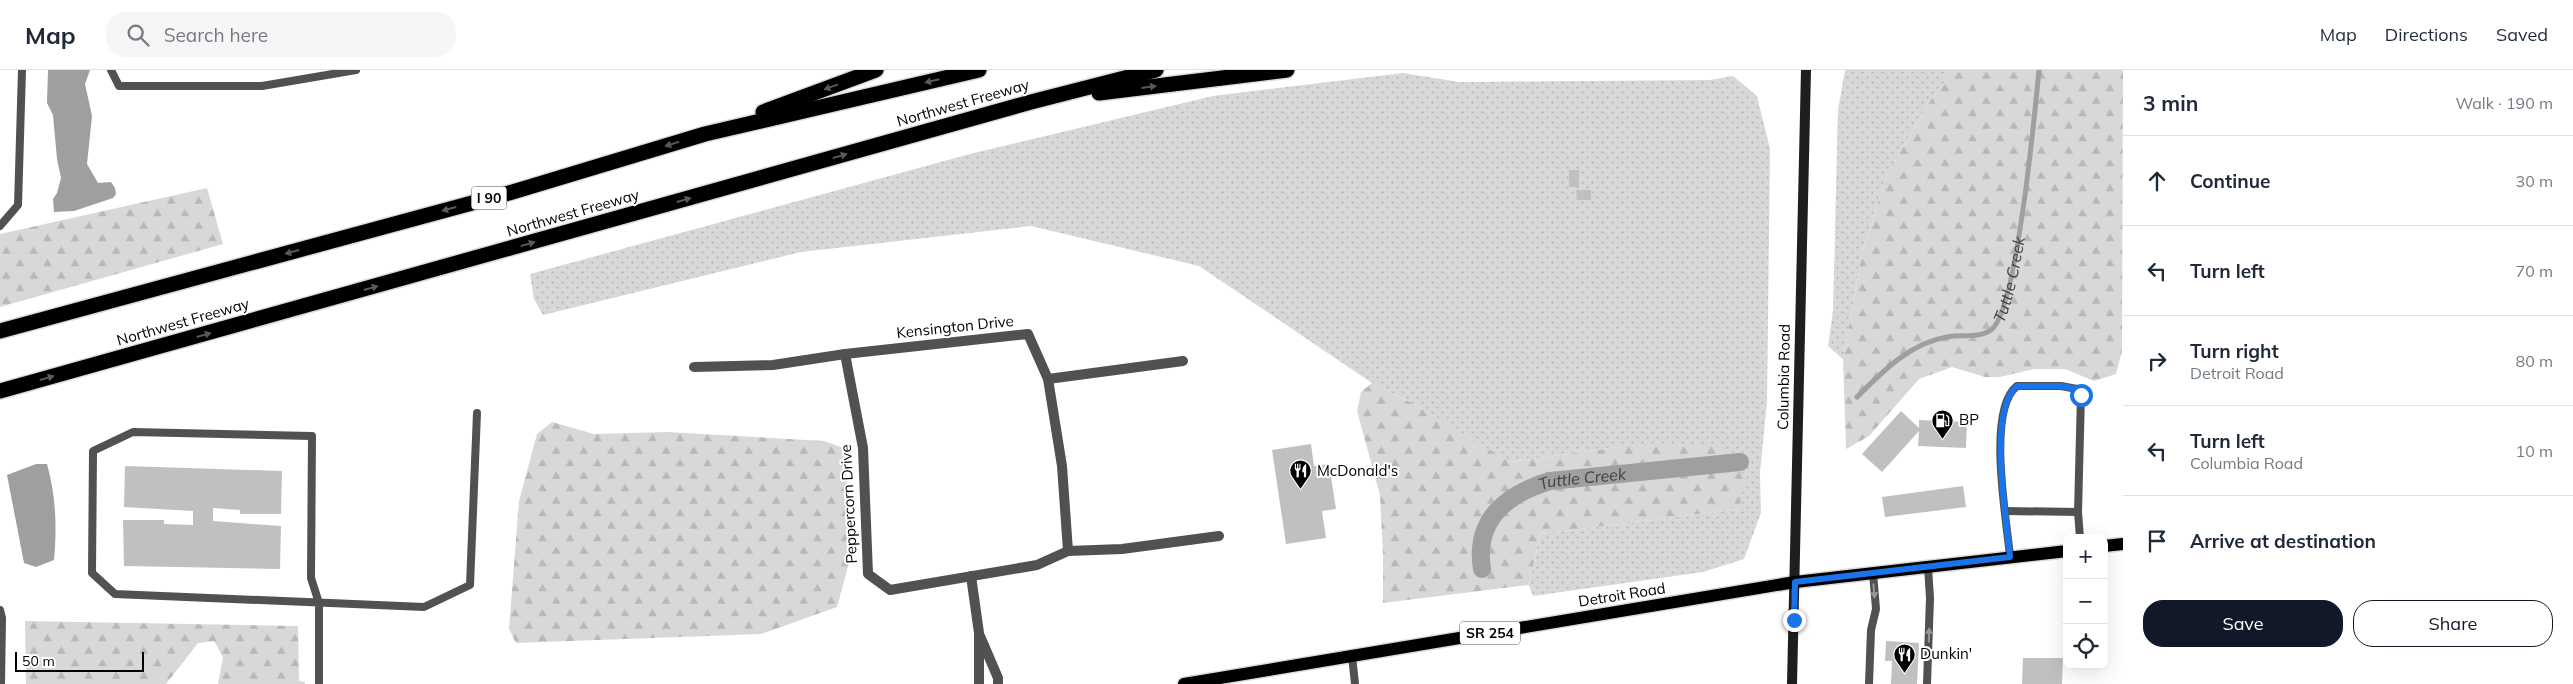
<!DOCTYPE html>
<meta charset="utf-8">
<style>
:root{--surface:#fff;--page:#f6f6f7;--text:#1f2937;--muted:#747a83;--line:#e0e1e3;--accent:#111827}
body{margin:0;font-family:Mulish,sans-serif;background:var(--page);color:var(--text)}
.controls{position:absolute;right:15px;bottom:15px;display:grid;overflow:hidden;border-radius:10px;box-shadow:0 5px 20px #0002}
.controls button{width:45px;height:45px;display:grid;place-items:center;padding:0;border:0;border-bottom:1px solid var(--line);background:var(--surface);color:var(--text);font:25px sans-serif}
.scale{position:absolute;left:15px;bottom:12px;width:129px;box-sizing:border-box;padding-left:5px;border:2px solid #000;border-top:0;font-size:14px;line-height:18px;white-space:nowrap;color:#000;-webkit-text-stroke:4px #fff;paint-order:stroke}
.stop{position:absolute;width:15px;height:15px;margin:-11px;border:4px solid #1a73e8;border-radius:50%;background:#fff}
.stop.end{background:#1a73e8;border-color:#fff;box-shadow:0 1px 5px #0008}
.list{margin:0;padding:0;list-style:none}
h2{display:flex;justify-content:space-between;align-items:center;height:65px;margin:0;padding:0 20px;font-size:21px}
h2 small{font-size:16px;font-weight:400;color:var(--muted)}
.list li{display:grid;grid-template-columns:32px 1fr auto;gap:15px;align-items:center;box-sizing:border-box;height:90px;padding:0 20px;border-top:1px solid var(--line)}
.list b{display:block;font-size:19px;white-space:nowrap}
.list p{margin:0;font-size:16px;white-space:nowrap;color:var(--muted)}
.list em{font-size:16px;font-style:normal;color:var(--muted)}
.actions{display:flex;gap:10px;padding:15px 20px}
.actions a{flex:1;padding:11px 0;border:1px solid var(--accent);border-radius:20px;text-align:center;font-size:18px;color:var(--accent)}
.actions .main{background:var(--accent);color:#fff}
.icon{flex:none;width:28px;height:28px;fill:none;stroke:currentColor;stroke-width:2;stroke-linecap:round;stroke-linejoin:round}
.map{position:relative;flex:none;width:2123px;height:614px;overflow:hidden}
header{display:flex;align-items:center;gap:30px;box-sizing:border-box;height:70px;padding:0 25px;background:var(--surface);border-bottom:1px solid var(--line)}
header strong{font-size:24px}
nav{display:flex;gap:28px;margin-inline-start:auto;font-size:18px}
.search{width:350px;height:45px;background:var(--page);display:flex;align-items:center;gap:12px;box-sizing:border-box;padding:0 18px;border-radius:20px;color:var(--muted);font-size:19px}
main{display:flex}
aside{flex:1;background:var(--surface)}
.map>svg:first-child{display:block}
.grass{fill:url(#grass-dots)}
.forest{fill:url(#forest-firs)}
.water{fill:#9f9f9f}
.lines{fill:none;stroke-linecap:round;stroke-linejoin:round}
.stream{stroke:#9f9f9f;stroke-width:5}
.canal{stroke:#9f9f9f;stroke-width:18}
.building{fill:#c0c0c0}
.primary-casing{stroke:#dbdbdb;stroke-width:15}
.highway-casing{stroke:#dbdbdb;stroke-width:18}
.lane{stroke:#515151;stroke-width:8}
.street{stroke:#515151;stroke-width:10}
.secondary{stroke:#1e1e1e;stroke-width:10}
.primary{stroke:#000;stroke-width:12}
.highway{stroke:#000;stroke-width:15}
.oneway{fill:#595959}
.oneway2{fill:#979797}
.route{stroke:#1a73e8;stroke-width:6}
.labels{text-anchor:middle;stroke-width:4;stroke-linejoin:round;paint-order:stroke}
.shield{fill:#fff;stroke:#4c4c4c;stroke-width:1}
.shield-label{font-size:14px;font-weight:bold;fill:#000}
.street-label{font-size:15px;fill:#000;stroke:#fff}
.poi-label{font-size:15px;fill:#000;stroke:#fff;text-anchor:start}
.water-label{font-size:16px;font-style:italic;fill:#404040;stroke:#fff}
</style>
<header>
<strong>Map</strong>
<div class="search"><svg class="icon" aria-label="search" viewBox="0 0 24 24"><circle cx="10" cy="10" r="6"/><path d="M15 15l6 6"/></svg>Search here</div>
<nav><a>Map</a><a>Directions</a><a>Saved</a></nav>
</header>
<main>
<div class="map">
<svg width="2123" height="614" viewBox="0 0 2123 614">
<defs>
<pattern id="grass-dots" width="8" height="8" patternUnits="userSpaceOnUse" patternTransform="scale(1.25)"><rect width="8" height="8" fill="#d8d8d8"/><path d="M2 2h.1M6 6h.1" fill="none" stroke="#b8b8b8" stroke-width="1.8" stroke-linecap="round"/></pattern>
<pattern id="forest-firs" width="22" height="20" patternUnits="userSpaceOnUse" patternTransform="scale(1.25)"><rect width="22" height="20" fill="#d8d8d8"/><path d="M5 1l3.5 6h-7zM16 11l3.5 6h-7z" fill="#b8b8b8"/></pattern>
</defs>
<rect width="100%" height="100%" fill="#fff"/>
<g class="grass">
<polygon points="1845,0 1953,0 1928,34 1886,107 1862,184 1843,289 1828,276 1833,241 1838,40"/>
<polygon points="1403,3 1459,12 1710,10 1733,6 1757,26 1770,79 1767,331 1760,403 1761,443 1744,489 1703,502 1533,526 1529,515 1540,464 1739,439 1619,377 1509,392 1412,333 1372,313 1199,196 1031,156 801,182 543,245 534,229 530,204 970,84 1213,26"/>
</g>
<g class="forest">
<polygon points="1953,0 2123,0 2122,281 2116,304 2094,311 2065,299 2034,299 2000,307 1985,307 1952,297 1919,309 1869,366 1846,379 1843,289 1862,184 1886,107 1928,34"/>
<polygon points="207,118 223,174 0,237 0,164"/>
<polygon points="1372,313 1412,333 1510,392 1619,377 1703,374 1731,380 1744,410 1739,439 1540,464 1529,515 1383,533 1383,483 1380,425 1357,341 1361,322"/>
<polygon points="552,352 594,364 667,362 824,371 844,378 852,482 837,537 761,564 516,573 509,559 519,431 537,364"/>
<polygon points="25,551 298,556 299,611 305,612 305,614 218,614 223,587 214,571 198,573 166,614 26,614"/>
</g>
<g class="water">
<polygon points="48,0 90,0 85,14 92,46 87,94 98,113 111,112 115,118 116,124 113,128 74,141 54,142 53,129 57,123 61,108 57,89 53,45 47,33"/>
<path d="M36,394h11c9,33 10,63 7,96l-18,7 -12,-4 -17,-88z"/>
</g>
<g class="lines">
<path class="stream" id="s1" d="M1857,327c25,-25 53,-54 90,-60 14,-3 31,2 44,-7 26,-18 44,-220 48,-260"/>
<path class="canal" id="s2" d="M1482,499c-8,-49 24,-75 68,-88l190,-19"/>
</g>
<g class="building">
<rect x="1569" y="100" width="10" height="17"/>
<polygon points="1576,120 1591,120 1591,130 1577,130"/>
<polygon points="1901,341 1919,358 1919,350 1967,352 1966,378 1918,376 1919,361 1882,402 1862,384"/>
<polygon points="1311,374 1314,396 1329,394 1336,439 1322,441 1326,468 1286,474 1272,380"/>
<polygon points="125,396 282,401 281,444 240,444 240,440 213,438 213,451 281,456 280,499 124,496 123,450 164,450 164,454 193,455 193,441 124,437"/>
<polygon points="1963,416 1966,437 1885,447 1882,427"/>
<polygon points="1886,571 1919,573 1917,614 1891,614 1892,591 1885,591"/>
<polygon points="2023,588 2063,588 2062,614 2022,614"/>
</g>
<g class="lines">
<defs>
<g id="primary">
<polyline points="2104,476 2123,474"/>
<polyline points="1184,614 1795,512 2067,481"/>
</g>
<g id="highway">
<polyline points="1099,23 1287,0"/>
<polyline points="763,42 876,0"/>
<polyline points="0,261 509,123 705,64 979,0"/>
<polyline points="0,321 1031,32 1156,0"/>
</g>
</defs>
<use href="#primary" class="primary-casing"/>
<use href="#highway" class="highway-casing"/>
<g class="lane">
<polyline points="111,0 119,16 262,16 356,0"/>
<polyline points="0,156 18,135 22,0"/>
<polyline points="2006,441 2078,442"/>
<path d="M2010,487c-3,-36 -24,-147 7,-171h44l16,3 4,6 -3,117 2,26"/>
<polyline points="0,540 2,548 1,614"/>
<polyline points="1352,586 1355,614"/>
<polyline points="319,614 319,533 311,508 312,366 133,362 93,381 92,503 115,524 424,537 470,515 477,343"/>
<polyline points="1869,614 1871,560 1876,539 1873,503"/>
<polyline points="1927,614 1930,528 1928,497"/>
</g>
<g class="street">
<polyline points="845,284 863,378 868,504 890,520 1037,495 1068,481 1122,479 1219,466"/>
<polyline points="694,297 773,295 845,284 1028,264 1048,309 1062,396 1068,481"/>
<polyline points="1048,309 1183,291"/>
<polyline points="971,506 979,563 979,614"/>
<polyline points="980,566 998,608 998,614"/>
</g>
<polyline class="secondary" points="1792,614 1806,0"/>
<use href="#primary" class="primary"/>
<use href="#highway" class="highway"/>
</g>
<defs><path id="oneway-solid" d="M-6-.8H1V-3.2L6.5 0L1 3.2V.8H-6Z" transform="scale(1.25)"/></defs>
<g class="oneway">
<use href="#oneway-solid" transform="translate(932 11) rotate(167)"/>
<use href="#oneway-solid" transform="translate(831 17) rotate(160)"/>
<use href="#oneway-solid" transform="translate(1149 17) rotate(-8)"/>
<use href="#oneway-solid" transform="translate(672 74) rotate(163)"/>
<use href="#oneway-solid" transform="translate(840 86) rotate(-16)"/>
<use href="#oneway-solid" transform="translate(684 130) rotate(-16)"/>
<use href="#oneway-solid" transform="translate(449 139) rotate(165)"/>
<use href="#oneway-solid" transform="translate(528 174) rotate(-16)"/>
<use href="#oneway-solid" transform="translate(292 182) rotate(165)"/>
<use href="#oneway-solid" transform="translate(371 218) rotate(-16)"/>
<use href="#oneway-solid" transform="translate(204 265) rotate(-16)"/>
<use href="#oneway-solid" transform="translate(47 308) rotate(-16)"/>
</g>
<g class="oneway2">
<use href="#oneway-solid" transform="translate(1874 521) rotate(85)"/>
<use href="#oneway-solid" transform="translate(1929 565) rotate(-88)"/>
</g>
<g class="lines">
<path class="route" d="M1794,550l1,-38 215,-25c-3,-37 -23,-146 7,-171h44l16,3 4,6"/>
</g>
<defs>
<symbol id="fuel-pin" viewBox="-11 -11 22 30"><path d="M0 17L-7.5 6A9.5 9.5 0 1 1 7.5 6Z" fill="#000" stroke="#fff"/><path d="M-5.5-6h7V0h2V4h1.3V-2.5L3-4.5l.8-.8L6-3V5H2.5V1h-1V6h-7ZM-4.2-4.7v3.2H.2V-4.7Z" fill="#fff"/></symbol>
<symbol id="restaurant-pin" viewBox="-11 -11 22 30"><path d="M0 17L-7.5 6A9.5 9.5 0 1 1 7.5 6Z" fill="#000" stroke="#fff"/><path d="M-5-6h1v4h1v-4h1v4h1v-4h1v5L-1.5 .5V6h-2V.5L-5-1ZM5-6V6H3V1.5H1.5Q1.5-4 5-6Z" fill="#fff"/></symbol>
</defs>
<g fill-rule="evenodd">
<use href="#fuel-pin" x="1930" y="338" width="25" height="34"/>
<use href="#restaurant-pin" x="1288" y="388" width="25" height="34"/>
<use href="#restaurant-pin" x="1892" y="572" width="25" height="34"/>
</g>
<g class="labels">
<g class="shield">
<rect x="471.5" y="116.5" width="35" height="23" rx="4"/>
<rect x="1460" y="551.5" width="60" height="23" rx="4"/>
</g>
<g class="shield-label">
<text x="489" y="133">I 90</text>
<text x="1490" y="568">SR 254</text>
</g>
<g class="street-label">
<text transform="translate(963 33) rotate(-16)" y="5">Northwest Freeway</text>
<text transform="translate(573 143) rotate(-16)" y="5">Northwest Freeway</text>
<text transform="translate(183 252) rotate(-16)" y="5">Northwest Freeway</text>
<text transform="translate(955 257) rotate(-6)" y="5">Kensington Drive</text>
<text transform="translate(1784 307) rotate(-89)" y="5">Columbia Road</text>
<text transform="translate(849 434) rotate(-93)" y="5">Peppercorn Drive</text>
<text transform="translate(1622 525) rotate(-9)" y="5">Detroit Road</text>
</g>
<g class="poi-label">
<text x="1959" y="355">BP</text>
<text x="1317" y="406">McDonald's</text>
<text x="1920" y="589">Dunkin'</text>
</g>
<g class="water-label">
<text dy="6" stroke="none"><textPath href="#s1" startOffset="210">Tuttle Creek</textPath></text>
<text dy="6" stroke="none"><textPath href="#s2" startOffset="156">Tuttle Creek</textPath></text>
</g>
</g>
</svg>
<div class="controls">
<button>+</button>
<button>−</button>
<button><svg class="icon" aria-label="locate" viewBox="0 0 24 24"><circle cx="12" cy="12" r="6"/><path d="M12 2v4M12 18v4M2 12h4M18 12h4"/></svg></button>
</div>
<div class="scale">50 m</div>
<div class="stop" style="left:2081px;top:325px"></div>
<div class="stop end" style="left:1794px;top:550px"></div>
</div>
<aside>
<h2>3 min<small>Walk · 190 m</small></h2>
<ul class="list">
<li><svg class="icon" aria-label="ahead" viewBox="0 0 24 24"><path d="M12 20V5M6 11l6-6 6 6"/></svg><div><b>Continue</b></div><em>30 m</em></li>
<li><svg class="icon" aria-label="left" viewBox="0 0 24 24"><path d="M17 20v-9H6M10 6l-5 5 5 5"/></svg><div><b>Turn left</b></div><em>70 m</em></li>
<li><svg class="icon" aria-label="right" viewBox="0 0 24 24"><path d="M7 20v-9h11M14 6l5 5-5 5"/></svg><div><b>Turn right</b><p>Detroit Road</p></div><em>80 m</em></li>
<li><svg class="icon" aria-label="left" viewBox="0 0 24 24"><path d="M17 20v-9H6M10 6l-5 5 5 5"/></svg><div><b>Turn left</b><p>Columbia Road</p></div><em>10 m</em></li>
<li><svg class="icon" aria-label="arrive" viewBox="0 0 24 24"><path d="M6 21V4h12l-3 4 3 4H6"/></svg><div><b>Arrive at destination</b></div></li>
</ul>
<div class="actions"><a class="main">Save</a><a>Share</a></div>
</aside>
</main>
